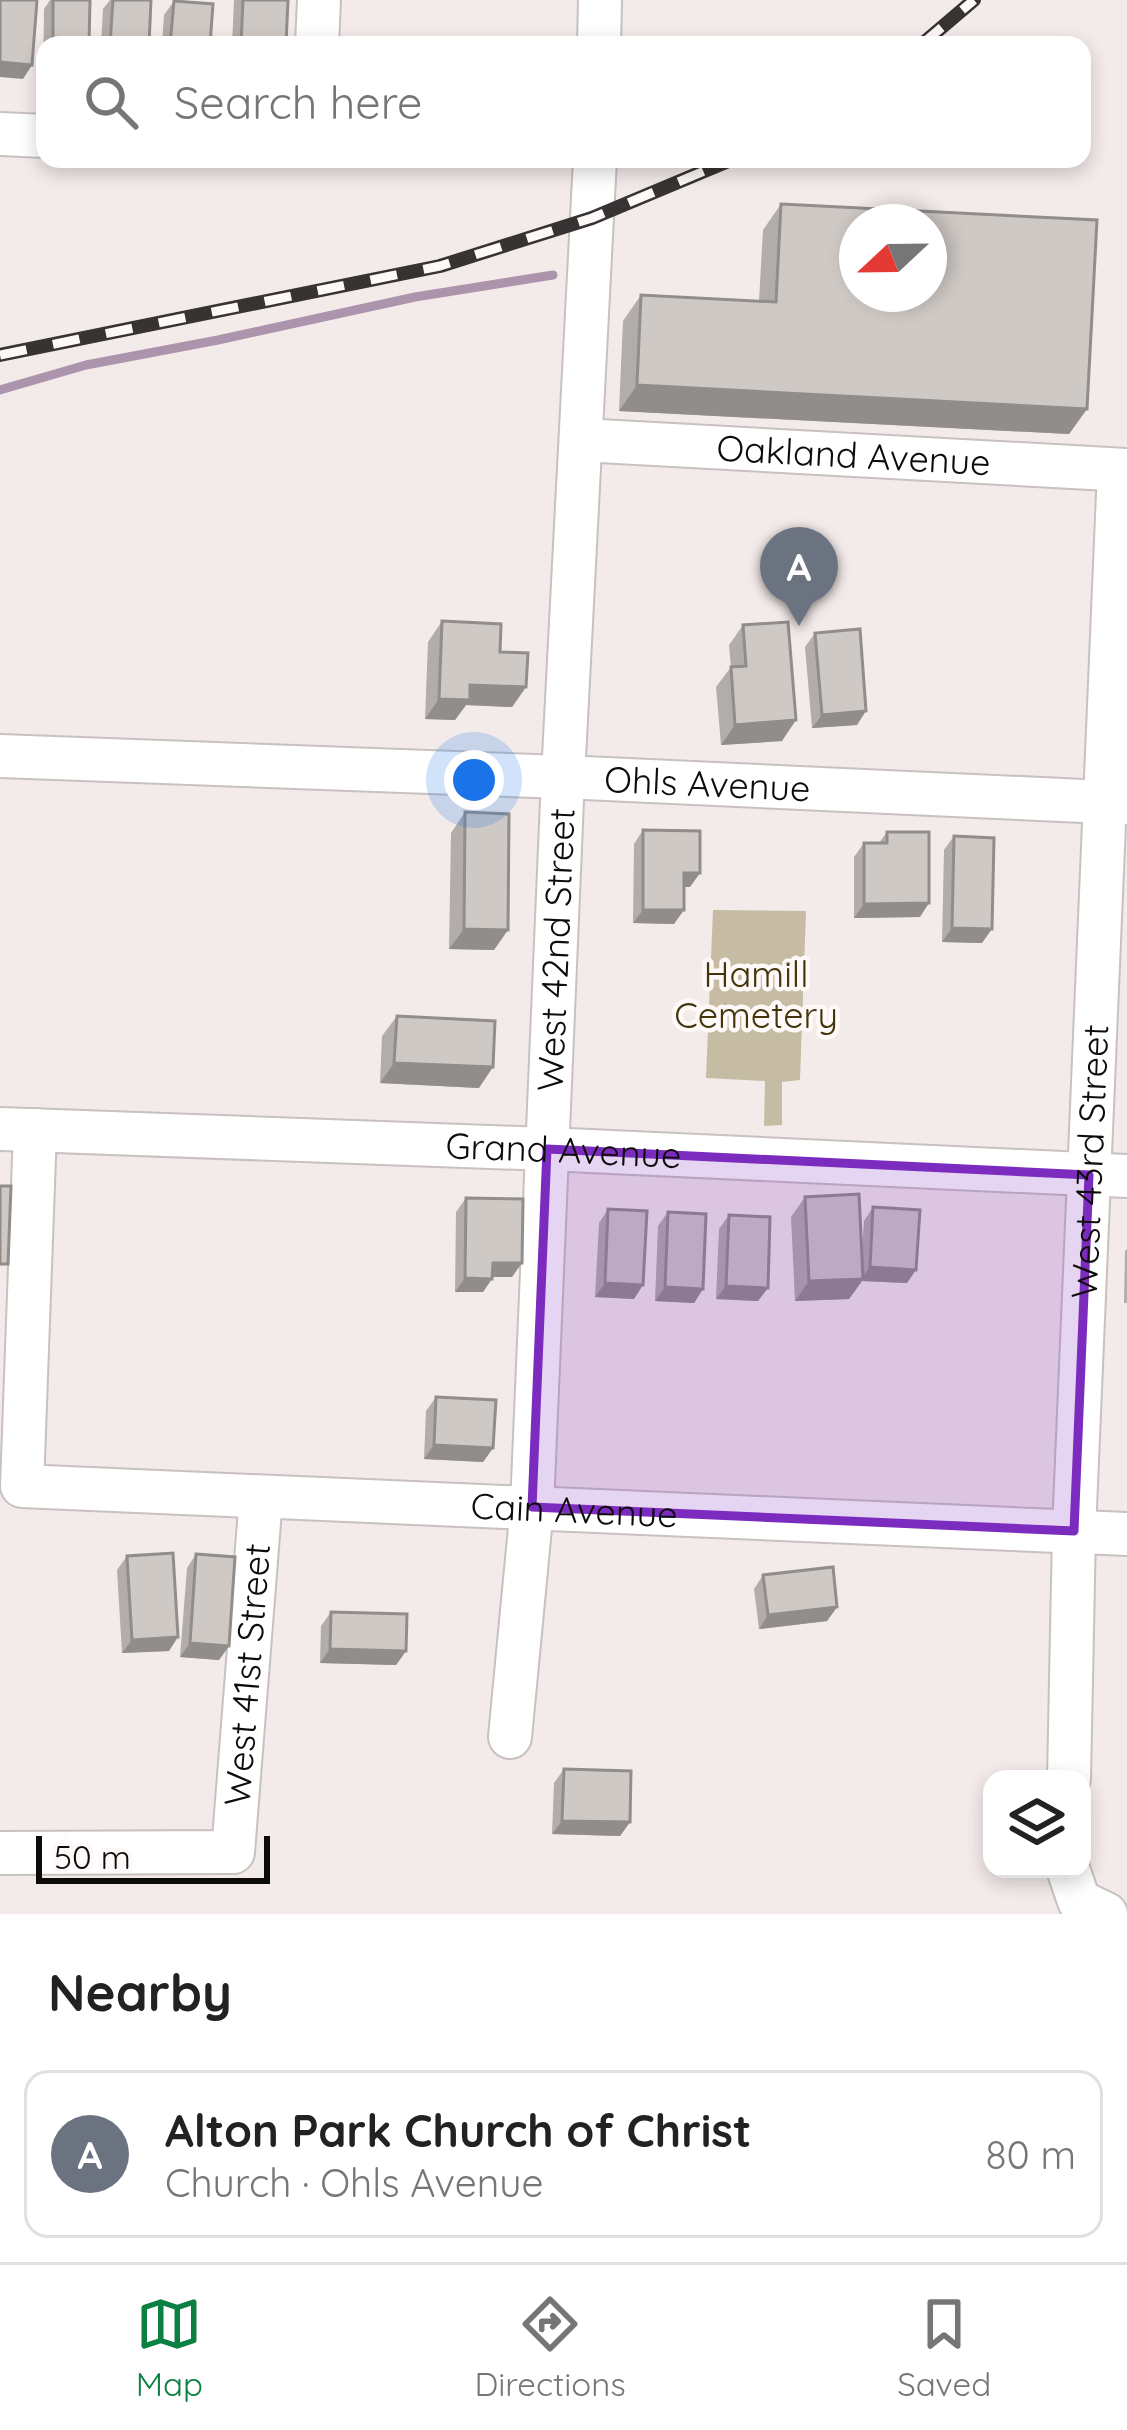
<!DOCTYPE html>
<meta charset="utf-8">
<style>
:root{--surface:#fff;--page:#f2f2f2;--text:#222;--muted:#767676;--line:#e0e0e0;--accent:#0b8043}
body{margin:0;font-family:Quicksand,sans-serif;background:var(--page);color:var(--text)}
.controls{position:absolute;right:36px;bottom:36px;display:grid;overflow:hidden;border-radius:24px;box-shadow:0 6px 18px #0003}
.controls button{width:108px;height:108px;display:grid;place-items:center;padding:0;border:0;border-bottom:3px solid var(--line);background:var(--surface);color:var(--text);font:60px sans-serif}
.compass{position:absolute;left:839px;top:204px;width:108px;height:108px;border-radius:50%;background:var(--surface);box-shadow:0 6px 18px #0003;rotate:248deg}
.scale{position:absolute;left:36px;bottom:30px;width:234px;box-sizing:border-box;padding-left:12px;border:6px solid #0e0c0b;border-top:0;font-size:33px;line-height:42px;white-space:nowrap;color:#0e0c0b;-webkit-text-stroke:9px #fef9f8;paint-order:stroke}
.you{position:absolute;left:474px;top:780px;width:42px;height:42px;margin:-30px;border:9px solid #fff;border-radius:50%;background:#1a73e8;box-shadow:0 0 0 18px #1a73e833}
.badge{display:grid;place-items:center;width:78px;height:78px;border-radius:50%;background:var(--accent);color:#fff;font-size:39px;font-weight:700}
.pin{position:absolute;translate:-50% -99px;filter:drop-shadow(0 3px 6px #0008)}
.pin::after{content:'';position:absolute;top:63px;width:42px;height:36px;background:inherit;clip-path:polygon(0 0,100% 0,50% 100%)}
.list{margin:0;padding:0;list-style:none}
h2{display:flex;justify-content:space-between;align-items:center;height:156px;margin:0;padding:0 48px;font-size:51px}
h2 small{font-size:39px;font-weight:400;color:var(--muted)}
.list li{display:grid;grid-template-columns:78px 1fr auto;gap:36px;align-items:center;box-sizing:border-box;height:168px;margin:0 24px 24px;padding:0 24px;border:3px solid var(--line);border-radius:24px}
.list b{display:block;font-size:45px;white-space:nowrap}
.list p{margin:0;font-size:39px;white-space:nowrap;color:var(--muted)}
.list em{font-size:39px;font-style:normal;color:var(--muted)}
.icon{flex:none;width:66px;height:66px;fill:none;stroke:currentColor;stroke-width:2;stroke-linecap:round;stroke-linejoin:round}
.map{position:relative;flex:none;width:1127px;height:1914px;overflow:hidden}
.search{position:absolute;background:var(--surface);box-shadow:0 6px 18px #0003;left:36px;right:36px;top:36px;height:132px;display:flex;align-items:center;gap:30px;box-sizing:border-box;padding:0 42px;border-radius:24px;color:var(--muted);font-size:45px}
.sheet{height:348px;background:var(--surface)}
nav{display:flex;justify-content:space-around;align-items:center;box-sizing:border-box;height:168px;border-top:3px solid var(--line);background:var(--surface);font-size:33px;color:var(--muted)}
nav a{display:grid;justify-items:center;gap:6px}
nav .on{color:var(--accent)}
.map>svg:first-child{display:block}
.green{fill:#c6bca3}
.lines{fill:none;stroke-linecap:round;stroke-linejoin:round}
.stream{stroke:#ad94ad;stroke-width:9}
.minor-casing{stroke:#c8c1c0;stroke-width:46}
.minor{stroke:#fff;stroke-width:42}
.rail-casing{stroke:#363332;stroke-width:14}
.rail{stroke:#fef9f8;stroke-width:9;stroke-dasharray:27;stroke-linecap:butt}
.wall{fill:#b2ada9}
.shaded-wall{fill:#918d8a}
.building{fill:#cfc9c5;stroke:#918d8a;stroke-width:3;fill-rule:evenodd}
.marked{fill:#7b2cbf;fill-opacity:0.2;stroke:#7b2cbf;stroke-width:9;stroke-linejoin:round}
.labels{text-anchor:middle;stroke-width:9;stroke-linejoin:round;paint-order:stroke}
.street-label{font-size:36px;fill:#0e0c0b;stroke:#fef9f8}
.park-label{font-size:36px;fill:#43340a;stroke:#fef9f8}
</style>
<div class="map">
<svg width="1127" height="1914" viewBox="0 0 1127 1914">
<rect width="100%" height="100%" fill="#f3ebea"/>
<polygon class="green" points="713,910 806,911 800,1080 782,1082 782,1125 764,1126 765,1081 706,1078"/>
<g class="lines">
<polyline class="stream" points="0,390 86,365 218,340 415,297 553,275"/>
<defs>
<g id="minor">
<polyline points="317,45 319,0"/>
<polyline points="599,45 600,0"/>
<polyline points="0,134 45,136"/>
<path id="s1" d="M581,440l546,30"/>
<path id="s2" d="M0,756l563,21 564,26"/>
<path id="s3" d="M0,1129l547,20 580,27"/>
<path id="s4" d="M35,1130l-13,356 1105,48"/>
<path id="s5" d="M510,1737l22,-230 31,-730 32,-618"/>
<path id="s6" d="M1069,1779l5,-248 45,-1061"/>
<path id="s7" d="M0,1853l233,-1 28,-355"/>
<polyline points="1068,1869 1079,1901 1106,1914"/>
</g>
</defs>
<use href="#minor" class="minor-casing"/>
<use href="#minor" class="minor"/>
<defs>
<g id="rail">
<polyline points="921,45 974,0"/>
<polyline points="0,355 440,266 592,218 733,159"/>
</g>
</defs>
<use href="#rail" class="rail-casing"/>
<use href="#rail" class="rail"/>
</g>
<g class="wall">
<polygon points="50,0 90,0 89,45 45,45 45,82 43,82 44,9"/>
<polygon points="110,0 151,0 149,45 101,45 103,9"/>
<polygon points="234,0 288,0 286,45 232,45"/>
<polygon points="174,1 210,45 162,45 164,15"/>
<polygon points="781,204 1087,409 1069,434 619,411 623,321 641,295 759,301 763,230"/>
<polygon points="442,621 500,652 526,687 512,707 466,705 455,720 425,719 428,642"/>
<polygon points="743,625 782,741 721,745 716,687 731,667 729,645"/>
<polygon points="815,633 857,725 812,728 805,647"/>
<polygon points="465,812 494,950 449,949 451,833"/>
<polygon points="643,830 690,887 684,887 674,924 633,923 634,844"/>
<polygon points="887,832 920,917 854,918 854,857 864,843 879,843"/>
<polygon points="954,836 982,943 942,942 944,850"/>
<polygon points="397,1016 479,1088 380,1083 382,1036"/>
<polygon points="805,1197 862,1250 864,1221 873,1207 907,1283 862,1281 849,1299 795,1301 791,1217"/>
<polygon points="466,1198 512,1277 492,1277 483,1292 455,1292 456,1212"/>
<polygon points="608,1209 634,1299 595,1297 599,1223"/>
<polygon points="668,1212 703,1289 694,1303 655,1301 658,1226"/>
<polygon points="729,1215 758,1301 716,1299 719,1229"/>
<polygon points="1127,1249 1127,1303 1124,1303 1125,1251"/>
<polygon points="436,1397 493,1448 483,1462 424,1459 426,1411"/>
<polygon points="196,1554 229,1646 219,1660 180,1657 187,1568"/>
<polygon points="127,1556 169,1651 122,1653 117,1570"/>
<polygon points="763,1575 837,1607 827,1621 759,1629 754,1589"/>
<polygon points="331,1612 406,1651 396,1665 320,1663 321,1626"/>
<polygon points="564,1769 630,1822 620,1836 552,1834 554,1783"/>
</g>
<g class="shaded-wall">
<polygon points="0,62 32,65 23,79 0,77"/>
<polygon points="637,385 1087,409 1069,434 619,411"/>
<polygon points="470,685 526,687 512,707 466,705 455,720 425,719 439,699"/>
<polygon points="866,711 857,725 812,728 822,715"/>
<polygon points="796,720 782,741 721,745 735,725"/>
<polygon points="684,873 700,873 690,887 674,887"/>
<polygon points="929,903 920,917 854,918 864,904"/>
<polygon points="643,910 684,910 674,924 633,923"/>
<polygon points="952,928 992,929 982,943 942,942"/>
<polygon points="464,929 508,930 494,950 449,949"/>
<polygon points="394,1063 493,1067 479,1088 380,1083"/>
<polygon points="493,1263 522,1263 512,1277 483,1277"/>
<polygon points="870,1267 916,1270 907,1283 862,1281 849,1299 795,1301 809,1281 861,1279"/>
<polygon points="465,1278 492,1279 483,1292 455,1292"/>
<polygon points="605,1283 643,1285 634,1299 595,1297"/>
<polygon points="726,1286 768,1288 758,1301 716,1299"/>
<polygon points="665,1287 703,1289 694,1303 655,1301"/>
<polygon points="434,1445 493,1448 483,1462 424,1459"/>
<polygon points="837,1607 827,1621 759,1629 768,1615"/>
<polygon points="178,1637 169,1651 122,1653 132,1640"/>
<polygon points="190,1643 229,1646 219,1660 180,1657"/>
<polygon points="330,1649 406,1651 396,1665 320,1663"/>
<polygon points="562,1821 630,1822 620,1836 552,1834"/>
</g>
<g class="building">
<polygon points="0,0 37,0 32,65 0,62"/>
<polygon points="53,0 90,0 89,45 53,45"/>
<polygon points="113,0 151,0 149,45 110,45"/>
<polygon points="243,0 288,0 286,45 241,45"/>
<polygon points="174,1 213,4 210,45 170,45"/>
<path d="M781,204l316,16 -10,189 -450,-24 4,-90 135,7zM857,222h72v72h-72z"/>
<polygon points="442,621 501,624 500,652 528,653 526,687 470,685 470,700 439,699"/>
<polygon points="788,622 796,720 735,725 731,667 746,666 743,625"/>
<polygon points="860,629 866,711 822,715 815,633"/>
<polygon points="465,812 509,814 508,930 464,929"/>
<polygon points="643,830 700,831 700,873 684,873 684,910 643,910"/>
<polygon points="887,832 929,832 929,903 864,904 864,843 887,843"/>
<polygon points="954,836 994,838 992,929 952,928"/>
<polygon points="397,1016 495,1021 493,1067 394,1063"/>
<polygon points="0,1186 11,1186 8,1264 0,1264"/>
<polygon points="859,1194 863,1279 809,1281 805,1197"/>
<polygon points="466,1198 523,1199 522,1263 493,1263 492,1279 465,1278"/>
<polygon points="873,1207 920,1210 916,1270 870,1267"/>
<polygon points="608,1209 647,1211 643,1285 605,1283"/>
<polygon points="668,1212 706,1214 703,1289 665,1287"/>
<polygon points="729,1215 770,1217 768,1288 726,1286"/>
<polygon points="436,1397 496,1400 493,1448 434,1445"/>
<polygon points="173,1553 178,1637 132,1640 127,1556"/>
<polygon points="196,1554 235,1557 229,1646 190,1643"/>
<polygon points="833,1567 837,1607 768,1615 763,1575"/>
<polygon points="331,1612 407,1614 406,1651 330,1649"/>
<polygon points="564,1769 631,1771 630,1822 562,1821"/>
</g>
<path class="marked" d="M547,1149l542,26 -15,356 -542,-24z"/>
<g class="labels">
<g class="street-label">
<text dy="13" stroke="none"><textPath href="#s1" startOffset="273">Oakland Avenue</textPath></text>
<text dy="13" stroke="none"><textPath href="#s2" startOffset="708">Ohls Avenue</textPath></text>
<text dy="13" stroke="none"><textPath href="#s5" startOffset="789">West 42nd Street</textPath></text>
<text dy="13" stroke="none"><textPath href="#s3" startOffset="564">Grand Avenue</textPath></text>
<text dy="13" stroke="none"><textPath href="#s6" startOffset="618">West 43rd Street</textPath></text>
<text dy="13" stroke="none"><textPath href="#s4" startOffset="909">Cain Avenue</textPath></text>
<text dy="13" stroke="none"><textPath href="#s7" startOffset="411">West 41st Street</textPath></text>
</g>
<g class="park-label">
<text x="756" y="987">Hamill<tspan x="756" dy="41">Cemetery</tspan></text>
</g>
</g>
</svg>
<div class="controls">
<button><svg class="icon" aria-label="layers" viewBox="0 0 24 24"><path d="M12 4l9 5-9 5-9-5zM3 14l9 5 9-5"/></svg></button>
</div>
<svg class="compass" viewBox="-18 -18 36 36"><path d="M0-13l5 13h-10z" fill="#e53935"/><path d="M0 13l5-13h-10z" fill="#767676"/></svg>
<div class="scale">50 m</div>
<div class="you"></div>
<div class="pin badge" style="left:799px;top:626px;background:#6b7280">A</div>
<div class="search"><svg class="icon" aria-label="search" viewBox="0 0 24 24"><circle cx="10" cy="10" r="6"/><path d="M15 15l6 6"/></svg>Search here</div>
</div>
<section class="sheet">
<h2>Nearby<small></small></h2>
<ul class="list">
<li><span class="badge" style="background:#6b7280">A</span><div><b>Alton Park Church of Christ</b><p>Church · Ohls Avenue</p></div><em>80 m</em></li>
</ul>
</section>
<nav>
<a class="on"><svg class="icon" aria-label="map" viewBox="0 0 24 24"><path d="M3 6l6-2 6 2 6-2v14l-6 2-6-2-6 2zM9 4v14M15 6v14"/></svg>Map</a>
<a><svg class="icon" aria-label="directions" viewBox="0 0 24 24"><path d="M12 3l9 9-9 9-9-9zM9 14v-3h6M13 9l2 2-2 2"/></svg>Directions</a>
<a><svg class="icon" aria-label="saved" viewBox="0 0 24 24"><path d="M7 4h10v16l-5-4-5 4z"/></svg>Saved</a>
</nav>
